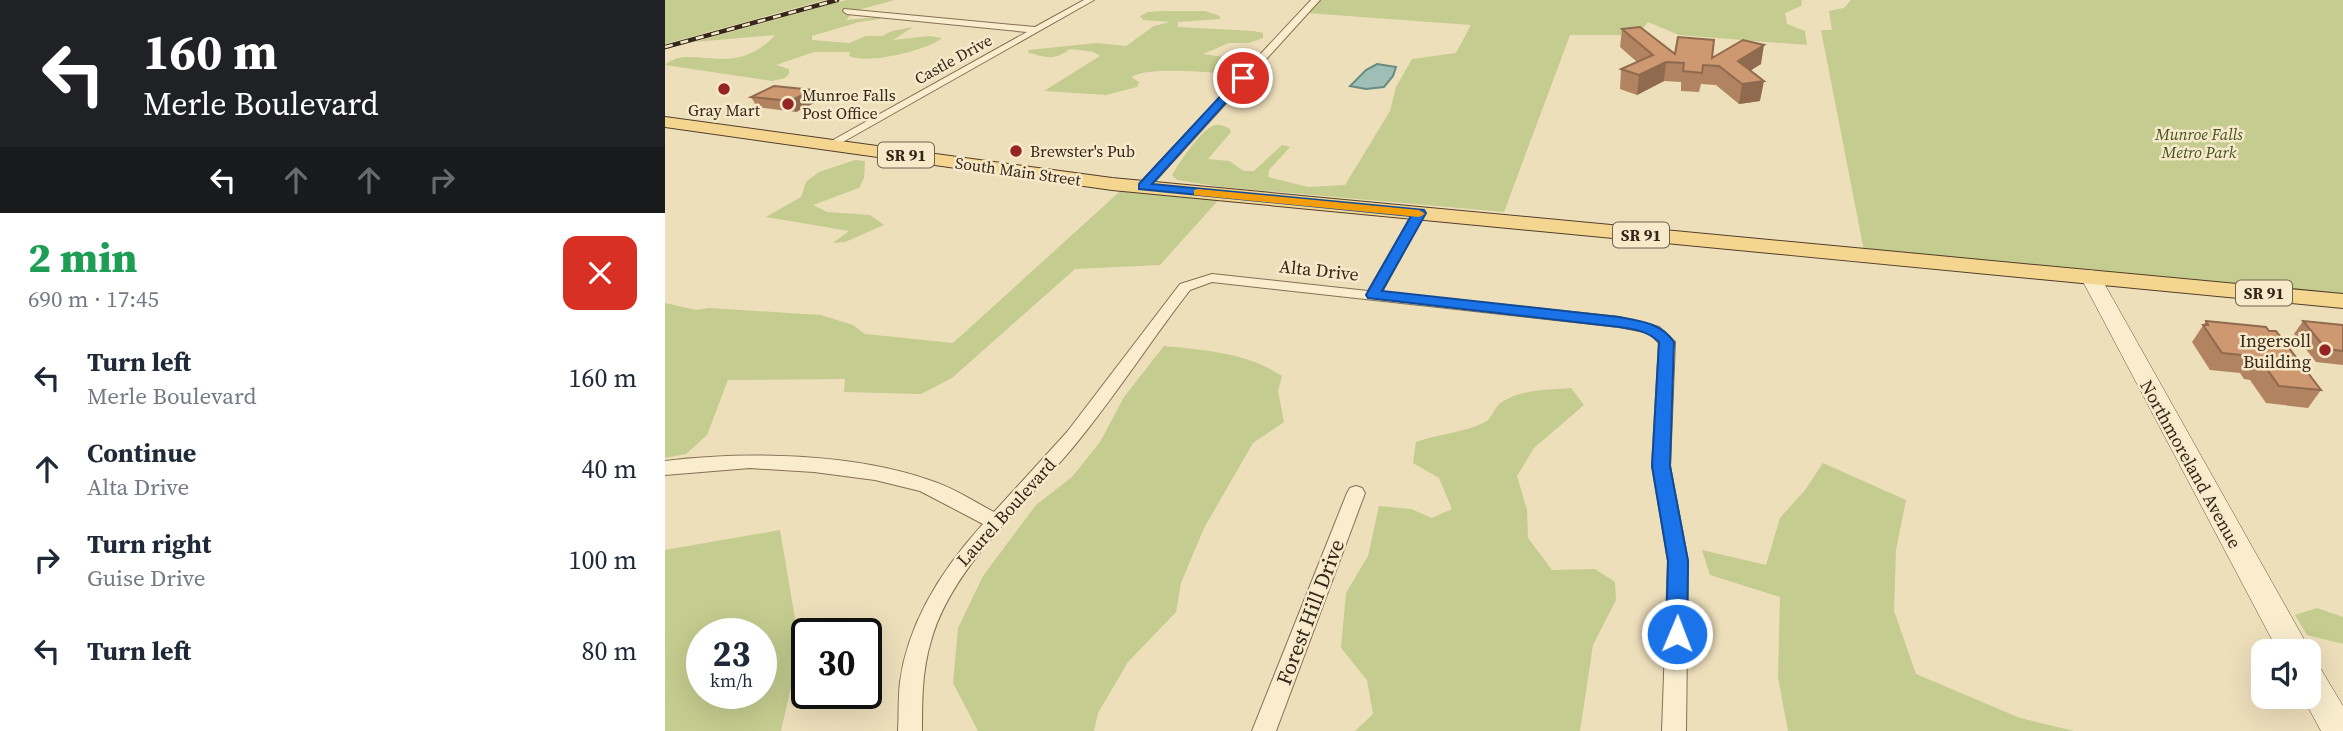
<!DOCTYPE html>
<meta charset="utf-8">
<style>
:root{--surface:#fff;--page:#f2f2f3;--text:#1f2937;--muted:#747a83}
body{margin:0;font-family:"Source Serif 4",serif;background:var(--page);color:var(--text);height:100vh;display:flex;flex-direction:column;font-size:26px;white-space:nowrap}
*{box-sizing:border-box;margin:0}
p{font-size:23px;color:var(--muted)}
.icon{flex:none;width:38px;height:38px;fill:none;stroke:currentColor;stroke-width:2;stroke-linecap:round;stroke-linejoin:round}
.map{position:relative;flex:1;overflow:hidden}
.drawer{display:flex;flex-direction:column;background:var(--surface);width:665px}
.drawer>*{flex:none}
.guide{background:#202124;color:#fff;overflow:hidden}
.buttons{position:absolute;left:1586px;top:639px;display:grid;gap:14px}
.buttons a{display:grid;place-items:center;width:70px;height:70px;border-radius:14px;background:var(--surface);box-shadow:0 7px 28px #0002;font-size:35px}
.speed{position:absolute;left:21px;top:618px;display:flex;gap:14px;font-size:35px;font-weight:700;text-align:center}
.speed>*{display:grid;place-content:center;width:91px;height:91px;border-radius:50%;background:var(--surface);box-shadow:0 7px 28px #0002;line-height:1}
.speed small{font-size:18px;font-weight:400}
.speed .limit{border:4px solid #111;border-radius:10px;background:#fff;color:#111}
.pin{position:absolute;display:grid;place-items:center;width:60px;height:60px;color:#fff;margin:-30px;border:4px solid #fff;border-radius:50%;box-shadow:0 2px 7px #0007}
.me{position:absolute;width:77px;margin:-38px;rotate:1deg;stroke-linejoin:round;filter:drop-shadow(0 0 5px #0008)}
.turn{display:flex;align-items:center;gap:24px;height:147px;padding:0 28px;font-size:32px}
.turn .icon{width:91px;height:91px;stroke-width:2.5}
.turn b{display:block;font-size:49px;line-height:60px}
.lanes{display:flex;align-items:center;height:66px;padding:0 28px;background:#0003;justify-content:center;gap:35px;direction:ltr}
.lanes .off{opacity:.35}
.round{display:grid;place-items:center;flex:none;width:74px;height:74px;border-radius:14px;background:var(--page)}
.head{display:flex;align-items:center;justify-content:space-between;height:119px;padding:0 28px}
h1{font-size:42px;font-weight:800;line-height:52px;color:#1e9e55}
ul{padding:0;list-style:none}
li{display:flex;align-items:center;gap:21px;height:91px;padding:0 28px}
li div{flex:1}
li b{display:block;font-size:26px}
li em{font-style:normal}
main{display:flex;flex:1;min-height:0}
.map>svg:first-child{display:block}
.green{fill:#c4cc8f;fill-rule:evenodd}
.water{fill:#9fbfb6;stroke:#678c83;stroke-width:2}
.lines{fill:none;stroke-linecap:round;stroke-linejoin:round}
.street-casing{stroke:#856f55;stroke-width:2}
.secondary-casing{stroke:#675038;stroke-width:1}
.primary-casing{stroke:#523d2a;stroke-width:2}
.street{fill:#f9edce;fill-rule:evenodd}
.secondary{fill:#f9edce;fill-rule:evenodd}
.primary{fill:#f4d690;fill-rule:evenodd}
.rail-casing{stroke:#34271a;stroke-width:4.5}
.rail{stroke:#f6eacb;stroke-width:2.5;stroke-dasharray:8;stroke-linecap:butt}
.wall{fill:#b18360}
.shaded-wall{fill:#906a4e}
.building{fill:#ce9870;stroke:#906a4e;stroke-width:2}
.route{fill:#1a73e8;stroke:#114b97;stroke-width:2}
.slow{fill:#f59e0b}
.poi-dot{fill:#952424;stroke:#f6eacb;stroke-width:2.5}
.labels{text-anchor:middle;dominant-baseline:central;stroke-width:5;stroke-linejoin:round;paint-order:stroke}
.far-street-label{font-size:16px;fill:#34271a;stroke:#f6eacb}
.far-poi-label{font-size:16px;fill:#34271a;stroke:#f6eacb;text-anchor:start}
.far-park-label{font-size:16px;font-style:italic;fill:#445120;stroke:#f6eacb}
.shield{fill:#f6eacb;stroke:#6e624f;stroke-width:2}
.shield-label{font-size:16px;font-weight:bold;fill:#34271a}
.street-label{font-size:18px;fill:#34271a;stroke:#f6eacb}
.poi-label{font-size:18px;fill:#34271a;stroke:#f6eacb;text-anchor:end}
.near-street-label{font-size:21px;fill:#34271a;stroke:#f6eacb}
</style>
<main>
<section class="drawer">
<div class="guide">
<div class="turn"><svg class="icon" aria-label="left" viewBox="0 0 24 24"><path d="M17 20v-9H6M10 6l-5 5 5 5"/></svg><div><b>160 m</b>Merle Boulevard</div></div>
<div class="lanes"><svg class="icon" aria-label="left" viewBox="0 0 24 24"><path d="M17 20v-9H6M10 6l-5 5 5 5"/></svg><svg class="icon off" aria-label="ahead" viewBox="0 0 24 24"><path d="M12 20V5M6 11l6-6 6 6"/></svg><svg class="icon off" aria-label="ahead" viewBox="0 0 24 24"><path d="M12 20V5M6 11l6-6 6 6"/></svg><svg class="icon off" aria-label="right" viewBox="0 0 24 24"><path d="M7 20v-9h11M14 6l5 5-5 5"/></svg></div>
</div>
<div class="head"><div><h1>2 min</h1><p>690 m · 17:45</p></div><a class="round" style="background:#d93025;color:#fff"><svg class="icon" aria-label="close" viewBox="0 0 24 24"><path d="M6 6l12 12M18 6L6 18"/></svg></a></div>
<ul>
<li><svg class="icon" aria-label="left" viewBox="0 0 24 24"><path d="M17 20v-9H6M10 6l-5 5 5 5"/></svg><div><b>Turn left</b><p>Merle Boulevard</p></div><em>160 m</em></li>
<li><svg class="icon" aria-label="ahead" viewBox="0 0 24 24"><path d="M12 20V5M6 11l6-6 6 6"/></svg><div><b>Continue</b><p>Alta Drive</p></div><em>40 m</em></li>
<li><svg class="icon" aria-label="right" viewBox="0 0 24 24"><path d="M7 20v-9h11M14 6l5 5-5 5"/></svg><div><b>Turn right</b><p>Guise Drive</p></div><em>100 m</em></li>
<li><svg class="icon" aria-label="left" viewBox="0 0 24 24"><path d="M17 20v-9H6M10 6l-5 5 5 5"/></svg><div><b>Turn left</b></div><em>80 m</em></li>
</ul>
</section>
<div class="map">
<svg width="1678" height="731" viewBox="0 0 1678 731">
<rect width="100%" height="100%" fill="#eedfbb"/>
<g class="green">
<polygon points="0,0 160,0 0,44"/>
<path d="M181 0H230L189 11 181 20 216 17 215 19 194 22 147 36V40L184 43 201 36H217L227 31 248 27 228 40 264 36 277 38C263 50 203 65 184 56L185 52H149L111 65 124 69V74L120 78 107 81 0 65C25 42 69 81 110 35L29 42Z"/>
<path d="M654 0H1137L1136 6 1120 13 1122 24 1140 31 1142 45 1014 35 983 22 973 35H905L839 212 557 187 512 180 507 175C514 163 535 131 548 126 553 123 558 126 564 128L566 132 543 159 564 161 579 171H589L617 145 625 147 604 170 603 177 643 187 680 185 725 111 731 87 747 59 791 53 806 25 642 13Z"/>
<polygon points="1186,0 1678,0 1678,301 1200,256 1156,30 1167,30 1164,11 1179,8"/>
<path d="M499 11H540L555 16V19L513 22V27L589 31 598 33V38L584 43H564L538 54 580 60 583 64 562 85 558 84 553 73C530 72 485 67 466 77L474 82 472 87 441 95 379 91 435 56 429 52 405 49C390 60 383 58 364 53L363 50 432 43 461 46 489 26 505 22 478 20 475 16 483 12Z"/>
<polygon points="190,160 200,161 199,178 194,188 148,205 162,212 205,215 219,225 180,242 168,243 184,231 101,217 136,197 141,182 154,172"/>
<polygon points="462,185 558,195 495,265 410,269 287,378 256,394 179,392 180,379 63,380 42,435 21,454 0,458 0,303 31,310 44,308 156,315 188,325 200,334 288,343"/>
<path d="M499 346C539 350 583 353 617 376L613 391 619 422 588 443 539 528 516 583 511 612 463 662 433 713 429 731H313L288 683 293 628 318 576 371 505 407 477 435 442 459 397Z"/>
<path d="M906 388 919 405 869 448 852 476 862 510 863 538 887 570 930 569 950 582 951 600 928 645 915 731H690L708 714 702 680 676 648 681 593 703 556 714 506 746 509 767 518 787 509 774 478 748 463 751 442C773 434 798 433 820 422 828 418 829 406 837 402 857 389 883 390 906 388Z"/>
<polygon points="1158,463 1241,500 1231,550 1229,611 1251,674 1355,718 1409,731 1123,731 1113,677 1115,597 1045,575 1037,550 1101,565 1115,518 1140,490"/>
<path d="M115 530 135 648 116 731H0V550ZM37 634H96V693H37Z"/>
<polygon points="1652,608 1678,617 1678,644 1642,635 1630,615"/>
</g>
<polygon class="water" points="712,64 731,67 728,76 719,87 701,89 685,86 701,70"/>
<g class="lines">
<g class="street-casing">
<g id="street">
<polygon points="419,0 429,0 169,147 159,145 362,32 182,14 178,11 179,9 370,27"/>
<polygon points="646,0 655,0 482,190 474,190 474,184"/>
<path d="M754 209 760 213 717 292 954 317 994 327 1010 342 1005 466 1023 561 1021 731H997L1003 561 987 466 994 343 984 333 954 327 547 282 525 290C487 339 453 392 414 440 365 501 287 565 266 641 257 671 257 700 257 731H233C234 715 233 698 235 682 243 622 278 568 318 524L255 491 210 480 149 472 85 468 0 475V461C81 451 189 453 267 481 289 488 308 501 329 512L402 432 515 284 547 274 703 291 748 213Z"/>
<polygon points="691,486 697,488 700,493 611,731 587,731 682,493 685,488"/>
</g>
</g>
<g class="secondary-casing">
<g id="secondary">
<polygon points="1425,270 1432,272 1435,276 1640,641 1645,651 1643,654 1643,651 1613,651 1415,276 1418,272"/>
<polygon points="1643,662 1654,666 1678,706 1678,731 1656,731 1637,696 1643,696"/>
</g>
</g>
<g class="primary-casing">
<polygon id="primary" points="0,117 447,178 1678,294 1678,308 447,190 0,127"/>
</g>
<use href="#street" class="street"/>
<use href="#secondary" class="secondary"/>
<use href="#primary" class="primary"/>
<g class="rail-casing">
<polyline id="rail" points="0,47 172,0"/>
</g>
<use href="#rail" class="rail"/>
</g>
<g class="wall">
<polygon points="957,29 1010,54 1096,64 1085,71 1095,101 1074,104 1051,85 1036,84 1034,92 1016,91 1016,82 999,81 972,95 955,89 956,69 972,62 955,47"/>
<polygon points="86,97 153,101 131,112 92,107"/>
<polygon points="1541,321 1656,390 1643,408 1601,403 1585,380 1579,379 1575,373 1545,370 1527,342"/>
<polygon points="1638,321 1678,325 1678,365 1651,362 1629,334"/>
</g>
<g class="shaded-wall">
<polygon points="1099,45 1096,64 1071,79 1073,61"/>
<polygon points="1001,62 999,81 972,95 974,75"/>
<polygon points="1099,81 1095,101 1074,104 1077,84"/>
<polygon points="148,90 153,101 131,112 125,101"/>
</g>
<g class="building">
<polygon points="975,27 1010,54 1013,37 1049,40 1047,58 1078,40 1099,45 1073,61 1099,81 1077,84 1054,66 1038,65 1037,73 1018,71 1019,63 1001,62 974,75 956,69 988,55 957,29"/>
<polygon points="109,86 148,90 125,101 86,97"/>
<polygon points="1541,321 1601,327 1604,331 1611,331 1656,390 1614,386 1597,362 1590,362 1587,356 1557,353 1538,325 1543,325"/>
<polygon points="1638,321 1678,325 1678,351 1661,349"/>
</g>
<path class="route" d="M574 76 583 78 487 184 759 210 761 213 717 291 954 317C976 321 996 323 1009 342L1005 466 1023 561 1022 634 1019 640 1012 643 1004 640 1001 634 1003 561 987 466 994 342C983 331 969 329 954 327L703 298 701 295 746 216 474 189V184Z"/>
<polygon class="slow" points="533,189 754,210 760,214 754,217 529,195 529,190"/>
<g class="poi-dot">
<circle cx="59" cy="89" r="7"/>
<circle cx="123" cy="104" r="7"/>
<circle cx="351" cy="151" r="7"/>
<circle cx="1660" cy="350" r="7"/>
</g>
<g class="labels">
<g class="far-street-label">
<text transform="translate(288 59) rotate(-29)">Castle Drive</text>
<text transform="translate(353 171) rotate(8)">South Main Street</text>
</g>
<g class="far-poi-label">
<text x="137" y="95">Munroe Falls<tspan x="137" dy="18">Post Office</tspan></text>
<text x="59" y="110" text-anchor="middle">Gray Mart</text>
<text x="365" y="151">Brewster's Pub</text>
</g>
<g class="far-park-label">
<text x="1534" y="134">Munroe Falls<tspan x="1534" dy="18">Metro Park</tspan></text>
</g>
<g class="shield">
<rect x="213" y="142.5" width="56" height="25" rx="5"/>
<rect x="948" y="222.5" width="56" height="25" rx="5"/>
<rect x="1571" y="280.5" width="56" height="25" rx="5"/>
</g>
<g class="shield-label">
<text x="241" y="155">SR 91</text>
<text x="976" y="235">SR 91</text>
<text x="1599" y="293">SR 91</text>
</g>
<g class="street-label">
<text transform="translate(654 270) rotate(6)">Alta Drive</text>
<text transform="translate(1526 464) rotate(61)">Northmoreland Avenue</text>
<text transform="translate(341 512) rotate(-48)">Laurel Boulevard</text>
</g>
<g class="poi-label">
<text x="1646" y="340">Ingersoll<tspan x="1646" dy="21">Building</tspan></text>
</g>
<g class="near-street-label">
<text transform="translate(645 612) rotate(-69)">Forest Hill Drive</text>
</g>
</g>
</svg>
<div class="buttons">
<a><svg class="icon" aria-label="sound" viewBox="0 0 24 24"><path d="M4 9h4l5-4v14l-5-4H4zM17 9q2 3 0 6"/></svg></a>
</div>
<div class="speed"><div>23<small>km/h</small></div><div class="limit">30</div></div>
<div class="pin" style="left:578px;top:78px;background:#d93025"><svg class="icon" aria-label="arrive" viewBox="0 0 24 24"><path d="M6 21V4h12l-3 4 3 4H6"/></svg></div>
<svg class="me" style="left:1012px;top:634px" viewBox="-20 -20 40 40"><circle r="17" fill="#1a73e8" stroke="#fff" stroke-width="3"/><path d="M0-11L8 9 0 5-8 9z" fill="#fff"/></svg>
</div>
</main>
